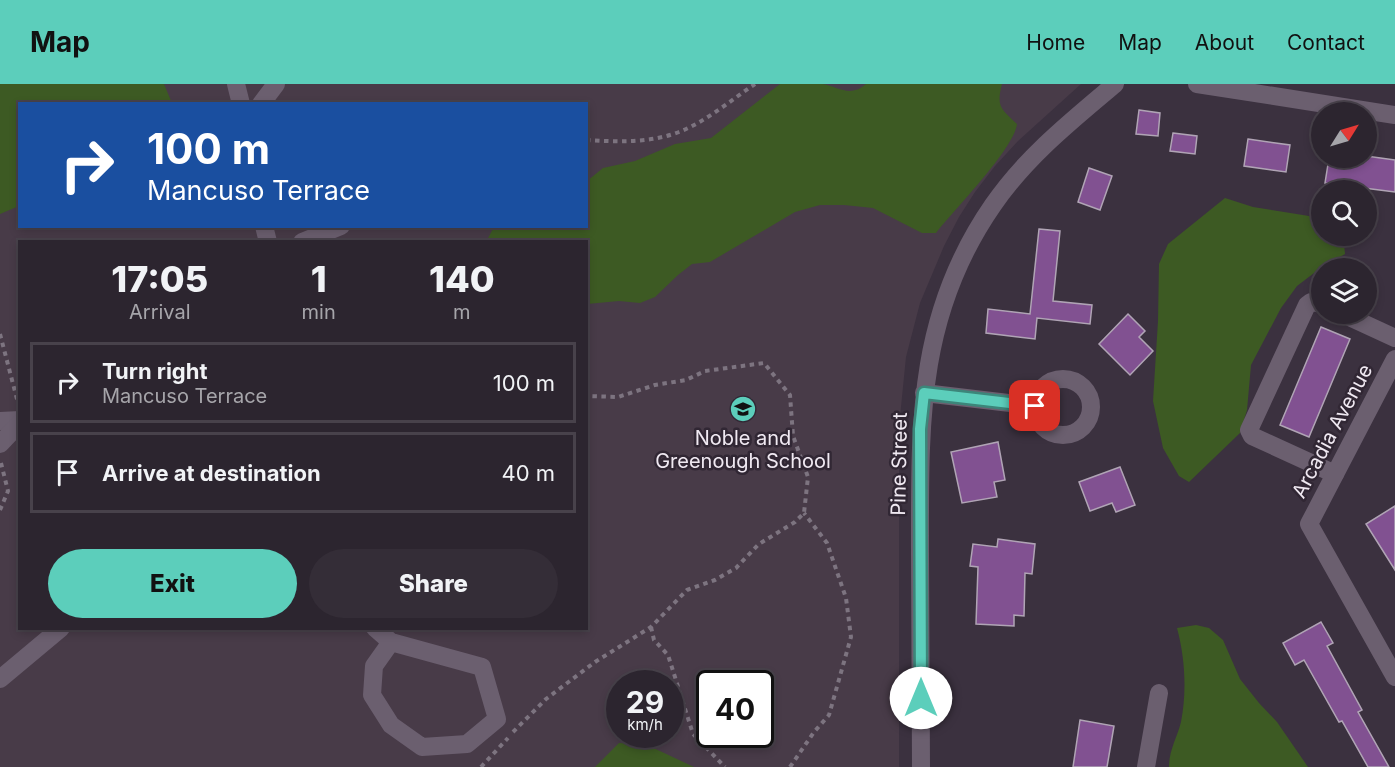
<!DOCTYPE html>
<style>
:root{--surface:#2c252f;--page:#342d37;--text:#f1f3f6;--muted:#a6a5aa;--line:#48424b;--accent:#5ccebb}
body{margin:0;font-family:Inter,sans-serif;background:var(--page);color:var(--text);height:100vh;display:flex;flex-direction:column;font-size:22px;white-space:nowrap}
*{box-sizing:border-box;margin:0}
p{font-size:20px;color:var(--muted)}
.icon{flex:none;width:33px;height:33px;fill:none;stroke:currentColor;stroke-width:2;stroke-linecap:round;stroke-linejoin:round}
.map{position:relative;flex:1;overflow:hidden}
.details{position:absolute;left:18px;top:156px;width:570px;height:390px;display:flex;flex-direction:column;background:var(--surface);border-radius:0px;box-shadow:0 3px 9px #0003,0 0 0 2px var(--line)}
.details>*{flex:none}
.banner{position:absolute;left:18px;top:18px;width:570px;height:126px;border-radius:0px;box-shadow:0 3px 9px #0003,0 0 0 2px var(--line);background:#1a4fa0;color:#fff;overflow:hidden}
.needle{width:39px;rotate:53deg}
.fabs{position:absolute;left:1311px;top:18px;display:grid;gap:12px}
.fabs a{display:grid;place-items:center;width:66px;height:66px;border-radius:50%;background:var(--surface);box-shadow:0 3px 9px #0003,0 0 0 2px var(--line);font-size:30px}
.speed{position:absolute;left:606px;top:586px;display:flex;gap:12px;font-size:30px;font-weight:700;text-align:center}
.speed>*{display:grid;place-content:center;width:78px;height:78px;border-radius:50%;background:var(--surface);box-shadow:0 3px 9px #0003,0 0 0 2px var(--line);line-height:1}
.speed small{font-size:15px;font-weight:400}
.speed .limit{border:3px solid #111;border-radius:9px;background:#fff;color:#111}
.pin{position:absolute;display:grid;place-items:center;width:51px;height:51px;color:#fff;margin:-26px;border-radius:12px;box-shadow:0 3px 9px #0006}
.me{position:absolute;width:66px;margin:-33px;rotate:0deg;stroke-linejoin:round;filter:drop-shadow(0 0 4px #0008)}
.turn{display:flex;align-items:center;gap:21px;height:126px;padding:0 30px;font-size:27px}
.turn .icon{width:78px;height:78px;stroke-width:2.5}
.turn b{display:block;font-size:42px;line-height:51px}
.eta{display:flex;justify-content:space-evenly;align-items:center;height:102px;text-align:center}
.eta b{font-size:36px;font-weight:800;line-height:42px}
.button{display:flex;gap:12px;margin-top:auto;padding:12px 30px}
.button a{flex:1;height:69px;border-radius:36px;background:var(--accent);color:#111;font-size:24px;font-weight:800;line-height:69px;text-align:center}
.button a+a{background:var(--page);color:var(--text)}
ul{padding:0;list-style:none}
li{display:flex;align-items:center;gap:18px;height:81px;margin:0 12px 9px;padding:0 18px;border:3px solid var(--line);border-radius:0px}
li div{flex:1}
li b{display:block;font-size:22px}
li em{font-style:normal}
header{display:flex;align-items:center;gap:36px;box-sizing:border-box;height:84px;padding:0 30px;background:var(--accent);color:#111}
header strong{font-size:28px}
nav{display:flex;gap:33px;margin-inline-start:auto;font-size:21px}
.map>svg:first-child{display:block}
.education{fill:#483b48;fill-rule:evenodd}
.green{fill:#3d5a23}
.building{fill:#815191;stroke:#b0a4b5;stroke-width:1.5}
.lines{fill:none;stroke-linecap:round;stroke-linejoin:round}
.path{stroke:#7d7480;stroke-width:4;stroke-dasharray:4.5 4.5;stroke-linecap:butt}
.minor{stroke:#6b5f6f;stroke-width:18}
.route-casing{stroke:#3c867a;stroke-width:15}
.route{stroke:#5ccebb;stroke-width:10}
.labels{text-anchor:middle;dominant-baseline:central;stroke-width:5;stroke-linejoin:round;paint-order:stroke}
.street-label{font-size:20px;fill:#f0e9f2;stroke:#312734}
.poi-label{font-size:20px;fill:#f0e9f2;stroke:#312734}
</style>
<header>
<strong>Map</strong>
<nav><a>Home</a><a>Map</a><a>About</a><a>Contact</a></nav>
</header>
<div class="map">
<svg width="1395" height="683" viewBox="0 0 1395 683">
<rect width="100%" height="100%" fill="#3b313f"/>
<path class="education" d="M0 0H1081L1018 57 995 82 975 108 959 133 944 162 920 219 906 273 899 343V683H0ZM20 20H586V142H20ZM20 158H586V544H20ZM620 600H670V651H620ZM710 600H760V651H710Z"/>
<g class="green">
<polygon points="0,0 164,0 172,19 20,20 19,122 0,130"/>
<path d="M780 0C793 0 809 0 823 0 839 3 850 14 866 0H1002C996 23 1001 25 1017 40 1014 65 954 126 936 149H922L873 124 844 121H820L795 128 710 178 692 180 678 191 655 213 640 219 619 217 587 220 586 158 481 157 488 154 494 143 586 142 587 97 603 84 635 77 675 60 711 54Z"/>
<polygon points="1225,114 1253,123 1309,132 1321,137 1322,152 1343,152 1345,170 1322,183 1297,202 1281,224 1251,281 1247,326 1240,349 1189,398 1179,392 1163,364 1153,317 1158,237 1159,180 1168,160"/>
<path d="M1196 541 1209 544 1223 556 1240 595 1259 619 1277 638 1308 683H1169C1169 666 1177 654 1181 638 1187 607 1185 574 1177 544Z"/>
<polygon points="619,659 645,660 694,683 595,683"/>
</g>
<g class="building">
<polygon points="1139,26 1160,29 1158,52 1136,50"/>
<polygon points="1173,49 1197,52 1195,70 1170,67"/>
<polygon points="1248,55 1290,61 1286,88 1244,82"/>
<polygon points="1366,72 1395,76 1395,108 1325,99 1329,74 1366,74"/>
<polygon points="1089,84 1112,92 1100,126 1078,118"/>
<polygon points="1039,145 1060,147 1053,217 1092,221 1090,240 1037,234 1035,255 986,249 988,225 1030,230"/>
<polygon points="1128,230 1145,247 1139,253 1153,267 1130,291 1099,260"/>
<polygon points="1321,243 1350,255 1309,353 1280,341"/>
<polygon points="998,358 1005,396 994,398 997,413 962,419 951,368"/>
<polygon points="1120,383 1135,421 1116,428 1112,419 1090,427 1079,398"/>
<polygon points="1395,422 1395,486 1366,440"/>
<polygon points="998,455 1035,460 1032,490 1025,489 1024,532 1014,531 1014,542 976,540 978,483 970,482 973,460 997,463"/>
<polygon points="1321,538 1333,559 1327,562 1362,626 1358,628 1389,683 1368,683 1342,637 1339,638 1304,576 1295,581 1283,559"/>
<polygon points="1080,636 1114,642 1107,683 1073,683"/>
</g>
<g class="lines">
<g class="path">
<path d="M586 56C618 58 650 59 679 48 707 37 731 16 755 0"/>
<polyline points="0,250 18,319"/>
<polyline points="0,426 8,407 1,379"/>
<polyline points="651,543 654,556 668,571 693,650 725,683"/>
<polyline points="513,648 546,615 595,578 651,543 687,506 715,496 736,484 759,460 795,438 804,429 808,393 793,352 790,311 764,279 705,287 686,296 655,301 618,313 586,312"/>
<polyline points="481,683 508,654"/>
<polyline points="790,683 814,648 829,631 851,553 846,514 827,459 804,429"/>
</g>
<g class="minor">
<polyline points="236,0 241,20"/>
<polyline points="1197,0 1395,31"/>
<polyline points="261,20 276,0"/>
<polyline points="264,142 268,158"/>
<polyline points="302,158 341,142"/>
<polyline points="1322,220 1311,218 1307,221 1249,346 1252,352 1335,390"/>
<polyline points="1343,230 1395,254"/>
<polyline points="1395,275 1309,440 1395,593"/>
<circle cx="1063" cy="323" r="28"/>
<polyline points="924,309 1035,322"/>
<polyline points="0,337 20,336"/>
<polyline points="0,360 20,339"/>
<polyline points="375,544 391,558 482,583 497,635 467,660 422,663 391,641 372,611 374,582 391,558"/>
<polyline points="0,595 61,544"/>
<path d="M921 683C921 612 921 541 920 470 920 341 916 232 993 121 1026 73 1071 37 1115 0"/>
<polyline points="1146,683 1159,609"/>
</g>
</g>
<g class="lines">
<g class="route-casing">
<polyline id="route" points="921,614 920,345 924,309 1035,322"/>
</g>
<use href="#route" class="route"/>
</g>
<defs>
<g id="school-disc" transform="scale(1.35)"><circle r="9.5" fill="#5ccebb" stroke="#312734"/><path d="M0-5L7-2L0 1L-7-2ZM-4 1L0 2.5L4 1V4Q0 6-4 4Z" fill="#111"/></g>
</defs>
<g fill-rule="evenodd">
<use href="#school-disc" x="743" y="325"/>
</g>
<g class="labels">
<g class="street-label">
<text transform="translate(1332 347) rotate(-62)">Arcadia Avenue</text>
<text transform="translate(899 380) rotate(-89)">Pine Street</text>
</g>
<g class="poi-label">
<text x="743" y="354">Noble and<tspan x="743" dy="23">Greenough School</tspan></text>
</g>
</g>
</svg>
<div class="fabs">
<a><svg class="needle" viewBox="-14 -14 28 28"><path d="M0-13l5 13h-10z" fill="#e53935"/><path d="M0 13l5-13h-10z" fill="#a6a5aa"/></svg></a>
<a><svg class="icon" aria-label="search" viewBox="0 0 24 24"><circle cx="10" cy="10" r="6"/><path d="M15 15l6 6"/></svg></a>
<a><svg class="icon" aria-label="layers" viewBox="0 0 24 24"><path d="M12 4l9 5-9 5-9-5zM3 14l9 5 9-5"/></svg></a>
</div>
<div class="speed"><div>29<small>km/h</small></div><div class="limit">40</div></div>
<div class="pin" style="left:1035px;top:322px;background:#d93025"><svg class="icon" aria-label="arrive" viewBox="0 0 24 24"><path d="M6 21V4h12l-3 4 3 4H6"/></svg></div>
<svg class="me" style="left:921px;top:614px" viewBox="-20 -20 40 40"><circle r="19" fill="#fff"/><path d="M0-13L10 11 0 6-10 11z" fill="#5ccebb"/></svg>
<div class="banner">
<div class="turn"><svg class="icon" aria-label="right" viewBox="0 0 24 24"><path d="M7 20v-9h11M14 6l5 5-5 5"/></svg><div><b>100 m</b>Mancuso Terrace</div></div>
</div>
<section class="details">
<div class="eta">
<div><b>17:05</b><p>Arrival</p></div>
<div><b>1</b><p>min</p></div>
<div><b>140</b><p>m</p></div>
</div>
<ul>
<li><svg class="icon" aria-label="right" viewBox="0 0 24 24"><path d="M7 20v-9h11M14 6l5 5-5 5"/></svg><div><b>Turn right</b><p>Mancuso Terrace</p></div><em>100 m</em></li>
<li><svg class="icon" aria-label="arrive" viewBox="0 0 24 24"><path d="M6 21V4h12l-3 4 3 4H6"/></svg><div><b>Arrive at destination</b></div><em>40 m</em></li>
</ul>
<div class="button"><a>Exit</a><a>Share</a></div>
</section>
</div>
